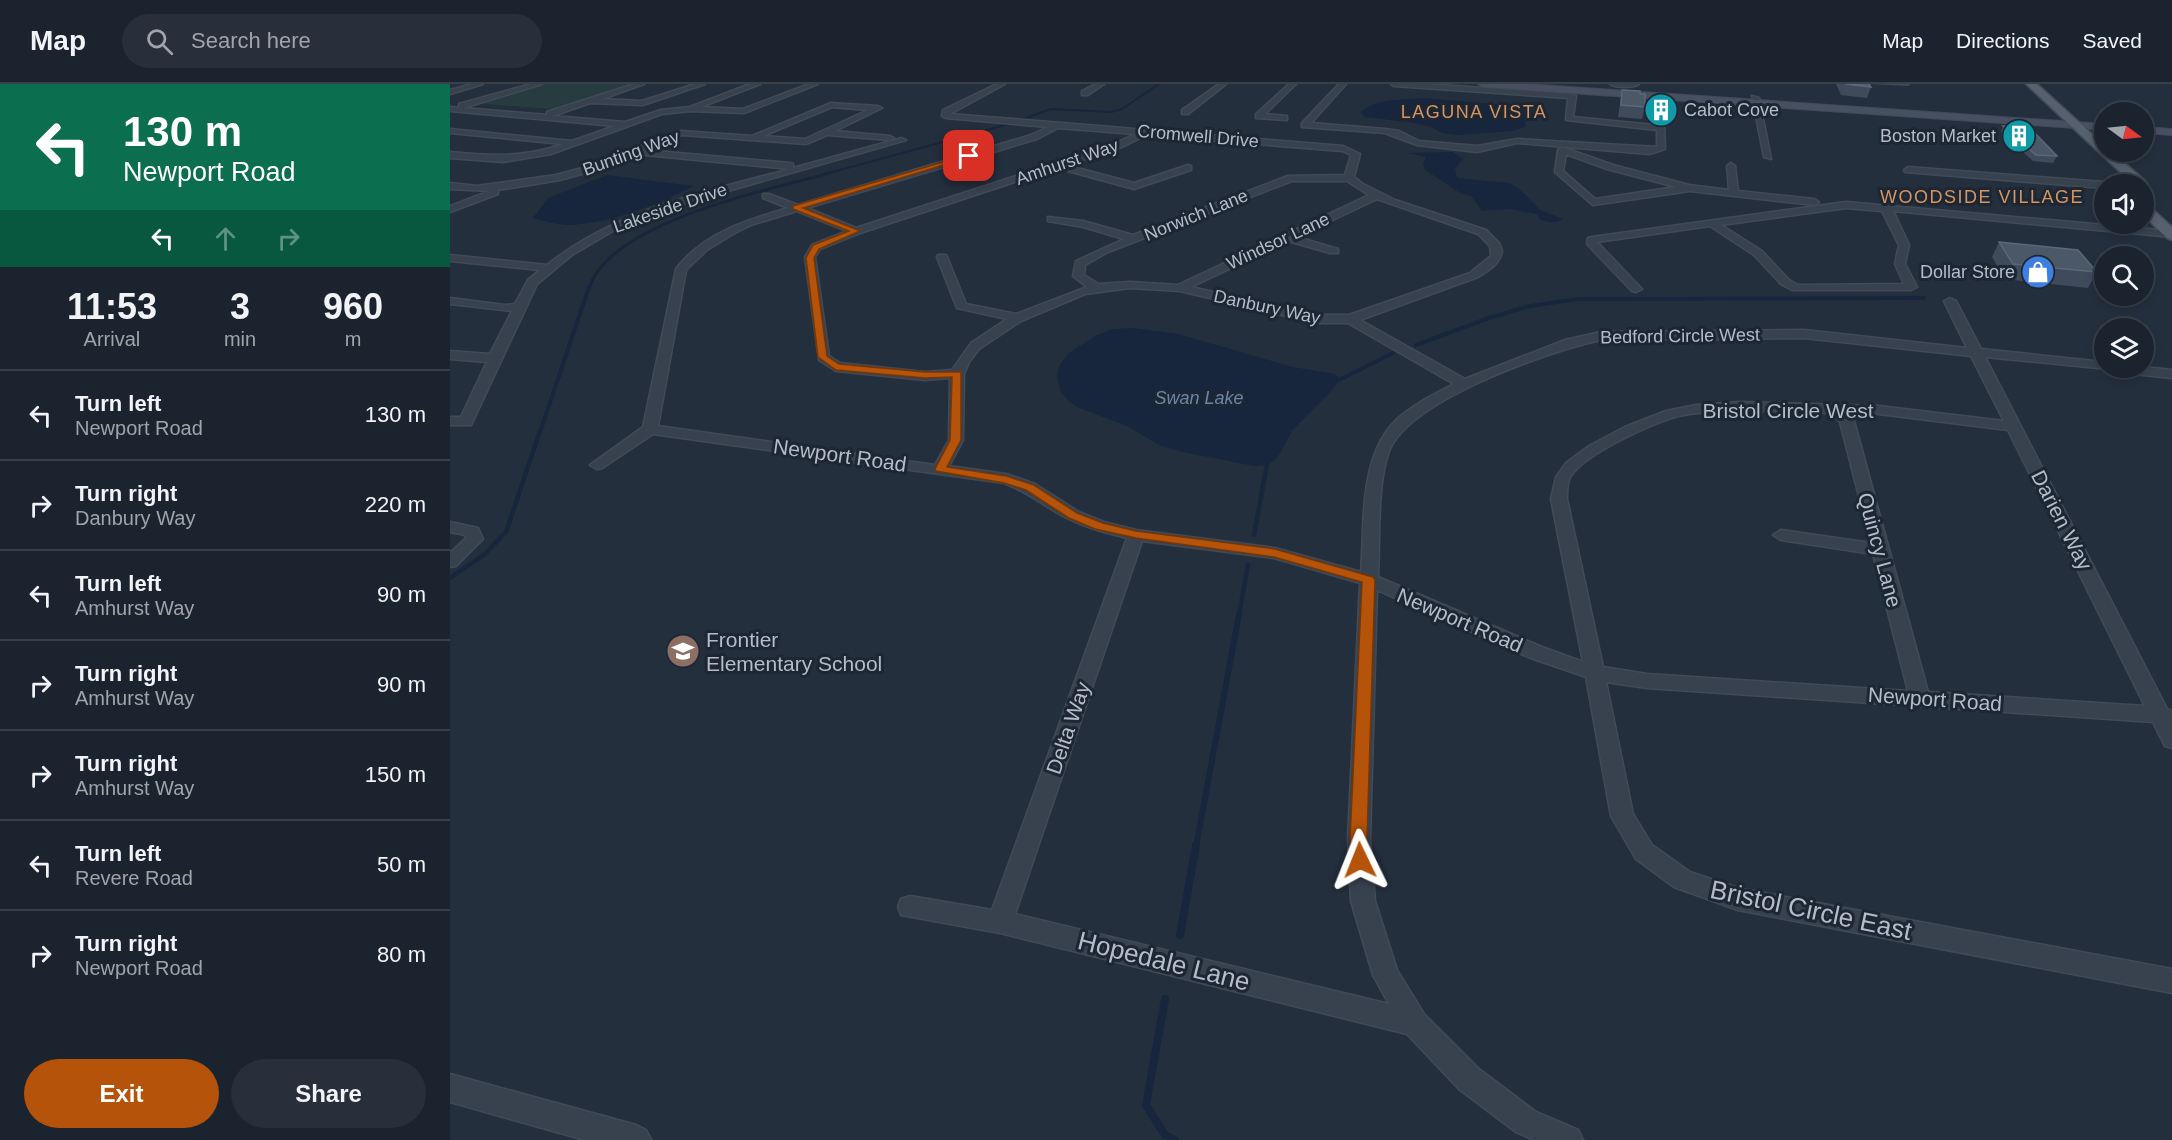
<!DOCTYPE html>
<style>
:root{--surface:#1b232e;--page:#282f3a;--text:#f1f3f6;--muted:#a0a4aa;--line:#39404a;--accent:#b45309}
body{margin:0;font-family:Helvetica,sans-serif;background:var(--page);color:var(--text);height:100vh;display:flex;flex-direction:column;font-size:22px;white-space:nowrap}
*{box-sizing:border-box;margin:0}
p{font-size:20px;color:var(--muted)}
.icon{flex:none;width:33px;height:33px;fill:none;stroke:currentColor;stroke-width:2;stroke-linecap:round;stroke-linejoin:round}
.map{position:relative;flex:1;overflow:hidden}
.side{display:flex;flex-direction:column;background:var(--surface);width:450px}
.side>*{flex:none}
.hud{background:#0b6e4f;color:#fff;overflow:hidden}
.needle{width:39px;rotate:105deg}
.fabs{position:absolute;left:1644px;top:18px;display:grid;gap:12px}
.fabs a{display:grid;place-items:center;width:60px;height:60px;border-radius:50%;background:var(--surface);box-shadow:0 3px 9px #0003,0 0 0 2px var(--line);font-size:30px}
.pin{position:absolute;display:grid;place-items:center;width:51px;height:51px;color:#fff;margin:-26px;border-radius:12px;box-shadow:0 3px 9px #0006}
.me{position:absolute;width:66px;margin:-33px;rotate:358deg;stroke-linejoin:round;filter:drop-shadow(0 0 4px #0008)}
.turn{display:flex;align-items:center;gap:21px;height:126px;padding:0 24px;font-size:27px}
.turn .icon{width:78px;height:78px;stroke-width:2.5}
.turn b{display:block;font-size:42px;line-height:51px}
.lanes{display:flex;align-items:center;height:57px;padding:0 24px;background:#0003;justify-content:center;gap:30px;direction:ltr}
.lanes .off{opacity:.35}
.eta{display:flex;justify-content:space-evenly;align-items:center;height:102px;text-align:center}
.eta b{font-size:36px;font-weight:700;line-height:42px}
.cta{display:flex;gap:12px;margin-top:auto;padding:12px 24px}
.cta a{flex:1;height:69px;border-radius:36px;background:var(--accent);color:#fff;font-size:24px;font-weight:700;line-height:69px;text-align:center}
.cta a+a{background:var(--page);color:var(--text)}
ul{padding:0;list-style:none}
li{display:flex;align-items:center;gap:18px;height:90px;padding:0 24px;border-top:2px solid var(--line)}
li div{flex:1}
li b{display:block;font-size:22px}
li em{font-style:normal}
header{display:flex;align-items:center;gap:36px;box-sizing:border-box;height:84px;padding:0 30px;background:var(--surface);border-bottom:2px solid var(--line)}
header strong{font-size:28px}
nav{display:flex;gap:33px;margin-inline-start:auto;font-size:21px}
.search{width:420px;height:54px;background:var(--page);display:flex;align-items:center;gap:15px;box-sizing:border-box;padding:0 21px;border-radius:33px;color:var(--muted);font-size:22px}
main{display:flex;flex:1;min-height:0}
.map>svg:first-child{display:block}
.green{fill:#263c3f}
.water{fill:#17263c}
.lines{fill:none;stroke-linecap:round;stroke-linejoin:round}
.stream-far5{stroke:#17263c;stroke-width:2}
.stream-far4{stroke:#17263c;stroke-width:3}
.stream-far3{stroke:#17263c;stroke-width:4}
.stream-far2{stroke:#17263c;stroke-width:4.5}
.stream-far1{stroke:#17263c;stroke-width:6}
.stream{stroke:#17263c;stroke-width:8}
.street-casing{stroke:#414a57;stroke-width:3}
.secondary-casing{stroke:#414a57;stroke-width:2}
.primary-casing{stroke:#414a57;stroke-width:3}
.street{fill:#38414e;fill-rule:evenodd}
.secondary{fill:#465061;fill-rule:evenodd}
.primary{fill:#56606e;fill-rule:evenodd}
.wall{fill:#3f4b5c}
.building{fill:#4b5868;stroke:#5c6777;stroke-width:1.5}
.route{fill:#b45309;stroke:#753606;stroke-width:1.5}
.labels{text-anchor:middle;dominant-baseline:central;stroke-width:6;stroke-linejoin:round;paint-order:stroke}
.far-poi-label{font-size:18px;fill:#b4bcc9;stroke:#1d2633;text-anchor:end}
.far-neighbourhood-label{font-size:18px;letter-spacing:1.5px;fill:#d59563;stroke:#1d2633}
.far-street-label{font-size:18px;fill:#b4bcc9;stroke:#1d2633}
.far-water-label{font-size:18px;font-style:italic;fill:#6d86a8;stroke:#1d2633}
.street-label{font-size:21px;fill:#b4bcc9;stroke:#1d2633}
.poi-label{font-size:21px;fill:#b4bcc9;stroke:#1d2633;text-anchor:start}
.near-street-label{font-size:26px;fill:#b4bcc9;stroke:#1d2633}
</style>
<header>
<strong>Map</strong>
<div class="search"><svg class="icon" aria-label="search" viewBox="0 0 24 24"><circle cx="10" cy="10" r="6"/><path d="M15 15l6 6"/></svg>Search here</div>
<nav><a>Map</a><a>Directions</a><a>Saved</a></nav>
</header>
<main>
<section class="side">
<div class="hud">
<div class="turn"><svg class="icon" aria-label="left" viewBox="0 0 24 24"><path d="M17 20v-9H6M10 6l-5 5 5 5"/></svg><div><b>130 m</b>Newport Road</div></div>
<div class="lanes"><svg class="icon" aria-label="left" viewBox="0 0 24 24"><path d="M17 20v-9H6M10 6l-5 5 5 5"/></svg><svg class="icon off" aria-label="ahead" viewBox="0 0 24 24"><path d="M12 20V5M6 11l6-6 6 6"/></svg><svg class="icon off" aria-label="right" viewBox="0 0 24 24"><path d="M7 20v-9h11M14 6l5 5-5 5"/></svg></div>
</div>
<div class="eta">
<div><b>11:53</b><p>Arrival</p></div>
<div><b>3</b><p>min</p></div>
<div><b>960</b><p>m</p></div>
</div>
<ul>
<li><svg class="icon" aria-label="left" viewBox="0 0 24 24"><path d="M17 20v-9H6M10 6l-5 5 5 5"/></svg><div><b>Turn left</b><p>Newport Road</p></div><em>130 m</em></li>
<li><svg class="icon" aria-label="right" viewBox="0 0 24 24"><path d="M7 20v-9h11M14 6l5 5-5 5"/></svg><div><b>Turn right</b><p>Danbury Way</p></div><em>220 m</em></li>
<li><svg class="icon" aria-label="left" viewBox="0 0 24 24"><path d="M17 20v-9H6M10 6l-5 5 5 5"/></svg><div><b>Turn left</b><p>Amhurst Way</p></div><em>90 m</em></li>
<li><svg class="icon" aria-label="right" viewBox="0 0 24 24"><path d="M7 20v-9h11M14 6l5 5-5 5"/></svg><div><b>Turn right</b><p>Amhurst Way</p></div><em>90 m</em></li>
<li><svg class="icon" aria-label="right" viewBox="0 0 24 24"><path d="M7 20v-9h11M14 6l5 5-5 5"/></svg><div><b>Turn right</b><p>Amhurst Way</p></div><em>150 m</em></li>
<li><svg class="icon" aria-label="left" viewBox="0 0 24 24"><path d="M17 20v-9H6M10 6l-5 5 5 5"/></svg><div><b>Turn left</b><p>Revere Road</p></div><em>50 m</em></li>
<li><svg class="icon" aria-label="right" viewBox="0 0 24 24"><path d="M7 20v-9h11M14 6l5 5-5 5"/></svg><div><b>Turn right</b><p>Newport Road</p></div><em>80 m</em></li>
</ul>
<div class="cta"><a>Exit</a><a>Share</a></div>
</section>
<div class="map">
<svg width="1722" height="1056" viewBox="0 0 1722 1056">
<rect width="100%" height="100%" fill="#242f3e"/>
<polygon class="green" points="88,0 190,0 112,26 21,19"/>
<g class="water">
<path d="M973 14 1069 22 1074 26 1076 43 1062 47 1007 51 992 49 981 43 965 39 915 33 911 29C922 14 955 16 973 14Z"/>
<path d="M1003 68 1013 75 1005 85 1007 94 1060 99 1074 109 1090 126 1113 135C1106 140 1099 138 1090 136L1087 130 1059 125 1032 127 1021 112 1010 109 974 85 973 80 976 73 959 69Z"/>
<path d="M157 91 244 102C207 121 162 139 119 141 108 141 94 137 83 134L98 114Z"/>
<polygon points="683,244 728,250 843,283 885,290 889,295 885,303 842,347 828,373 818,381 804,382 733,368 709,361 677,342 627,323 617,316 610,306 607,291 610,280 619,269 647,251 663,245"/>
</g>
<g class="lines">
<g class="stream-far5">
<polyline points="571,36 601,25 661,28 672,25 709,0"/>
<polyline points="375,90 559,40"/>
</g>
<path class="stream-far4" d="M139 204C161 137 319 106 380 89"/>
<g class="stream-far3">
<polyline points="966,261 1039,234 1080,222 1129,215 1474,214"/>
<polyline points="885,298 943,269"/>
<polyline points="90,348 139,203"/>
</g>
<g class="stream-far2">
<polyline points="804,451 818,375"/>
<polyline points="0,494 35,470 56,448 90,347"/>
<polyline points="789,531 798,481"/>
</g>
<polyline class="stream-far1" points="746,763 789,530"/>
<g class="stream">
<polyline points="730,851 746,761"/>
<polyline points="715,915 696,1021 715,1051 725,1056"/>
</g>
<g class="street-casing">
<g id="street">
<polygon points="22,0 33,0 0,10 0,6"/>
<path d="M81 0H92L13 24 97 31V28L184 0H194L152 15 192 17 245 0H255L193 21 140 19 103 32 175 38 211 26 240 23 300 0H310L251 23 293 25 359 0H368L294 29 240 27 212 30 101 70 53 78 0 74V68C41 72 74 74 113 60L0 49V45L122 57 165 42 0 27V23L9 24V20Z"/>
<path d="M547 0H555L500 30 893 62 910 70 904 93 913 100 945 116 1036 146 1049 159 1052 167C1050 180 1038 187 1028 193L910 236 1015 295 1115 256 1151 248 1354 246 1517 264 1494 217 1500 214 1506 217 1531 265 1654 278V284L1694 283 1722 286V294L1664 288 1658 285 1535 273 1717 625 1722 627V664L1715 662 1703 638 1197 604 1156 598 1183 730 1202 761 1240 788 1288 804 1722 885V909L1288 826 1224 803 1186 775 1161 732 1136 593 1078 573 927 506 920 755 925 817 947 886 974 930 1029 985 1086 1028 1128 1046 1133 1056H1084L1066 1048 1009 1005 957 950 550 849 451 831 448 823 451 815 460 812 542 826 677 454C657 449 637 444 619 435 594 423 581 409 554 399L203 350 152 384 147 385 140 381 193 343 226 185C253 149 297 136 338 124L313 114V110H319L348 121 581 51 598 43 496 34 492 32 493 26ZM608 44 685 50 664 60 406 144 357 124 587 55ZM696 51 892 67 901 71 895 91 838 92 683 151 633 137 598 133V137L633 143 674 155 626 177 623 192 637 203 566 230 516 220 497 173 496 171H488L487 173 507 224 557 235 521 259 502 286 475 288 390 279 379 272 365 173 370 165 410 149 607 84 684 105 741 86V82L738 81 684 99 616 81 670 64ZM842 97H897L919 111 728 201 680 198 648 200 634 191 635 181 658 168ZM927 115 1028 150 1040 162 1041 172 1020 189 899 231H865L741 203 838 157 880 169H888V165L847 153ZM347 127 397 147 362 161 355 173 369 276 386 287 475 296 500 294 499 356 485 381 208 342 236 186 257 166 283 150 301 141ZM680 204 730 207 865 239H898L1004 300C986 309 968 318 952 331 908 366 915 436 911 488L825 464 686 446 654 438 629 428 585 400 556 390 499 382 513 356 514 290 519 278 529 265 571 237 635 210ZM1354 254 1521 272 1554 337 1429 322 1290 318 1246 321 1216 327 1175 343 1139 362 1116 379 1106 393 1101 415 1133 578 1092 563 928 493C930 457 927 403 938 370 955 317 1099 267 1151 256ZM1290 326 1381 329 1390 338 1421 459 1331 446 1323 451 1331 456 1423 470 1458 607 1197 590 1153 583 1117 415C1117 409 1117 402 1119 396 1127 373 1201 340 1225 333 1246 327 1269 328 1290 326ZM1397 329 1429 330 1558 346 1695 622 1478 608 1404 337ZM692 457 824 474 910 499 898 755 901 817 923 891 939 920 565 830Z"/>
<polygon points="646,0 654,0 638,11 632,11 632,7"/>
<polygon points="769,0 776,0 738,30 732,30 732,26"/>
<polygon points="839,0 846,0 815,30 837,32 837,36 806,34 806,30"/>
<polygon points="889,0 896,0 861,39 935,45 949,47 969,57 1027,62 1067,55 1207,63 1207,46 1116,36 1118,14 944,2 941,0 975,0 1122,10 1126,12 1123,33 1214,42 1215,65 1199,70 1067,59 1027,68 967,61 935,49 852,43 852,39"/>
<path d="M1160 0H1189C1183 4 1166 4 1160 0Z"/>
<polygon points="1302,12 1309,14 1321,75 1314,73"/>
<path d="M381 19 428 22 432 24 385 47 440 52 444 54 440 56 377 51 356 60 232 51 195 66 340 79 343 80V84L452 54 456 56 211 126 161 148 122 171 87 200 21 341H0V333H11L37 278 0 275V267L40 270 62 227 0 220V214L54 221 65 220 78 196 90 186 0 177V171L97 181C167 125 255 108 340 85L185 70 142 87 110 96 48 106V110L0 128V122L40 107 0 105V99L27 102 106 91 136 83 231 47 302 52ZM382 23 418 26 355 55 313 52Z"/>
<path d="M1112 63 1163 81 1239 101 1279 106 1277 82 1281 79 1285 82 1288 107 1364 115 1369 118 1364 121 1240 107 1143 121 1105 88 1108 66ZM1116 70 1157 85 1226 103 1145 115 1113 87Z"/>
<polygon points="1458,83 1654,98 1658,100 1654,100 1654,104 1455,88 1454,86"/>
<path d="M1396 118 1722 147V153L1443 127 1459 161 1455 180 1467 203 1461 206H1342L1331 200 1304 171 1260 142 1147 158 1190 203 1192 205 1186 208 1182 207 1137 160 1138 154 1142 153ZM1396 124 1432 127 1449 161 1445 180 1454 200 1348 201 1339 196 1312 167 1271 141Z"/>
<polygon points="0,438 28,444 33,455 6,482 0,483 0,469 16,454 15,451 0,448"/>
<polygon points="0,990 186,1041 196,1046 201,1056 135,1056 0,1018"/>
</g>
</g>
<g class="secondary-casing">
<g id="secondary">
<polygon points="1028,0 1076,0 1654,40 1654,46 1033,3"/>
<polygon points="1694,43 1722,45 1722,51 1694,49"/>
</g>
</g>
<g class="primary-casing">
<g id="primary">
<polygon points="1576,0 1587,0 1654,61 1654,68 1662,68 1695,97 1697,100 1695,103 1694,100 1683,100"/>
<polygon points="1694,121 1699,122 1722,143 1722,156 1717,154 1694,132"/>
</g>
</g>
<use href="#street" class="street"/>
<use href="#secondary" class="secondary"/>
<use href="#primary" class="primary"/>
</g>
<g class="wall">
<polygon points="1386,0 1460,0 1459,2 1419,0 1421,3 1417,14 1391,11"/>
<polygon points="1172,6 1190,10 1195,23 1192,35 1168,33"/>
<polygon points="1553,42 1607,72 1603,79 1583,77 1551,48"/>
<polygon points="1549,158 1647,188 1638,204 1555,195 1542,173"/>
</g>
<g class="building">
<polygon points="1395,0 1419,0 1421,3"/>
<polygon points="1172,6 1190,7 1190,10 1195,10 1195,23 1171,21"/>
<polygon points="1553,42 1579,43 1607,72 1586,71"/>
<polygon points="1549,158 1628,166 1647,188 1563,180"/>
</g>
<polygon class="route" points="517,71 523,72 353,124 410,147 369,165 364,174 377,272 389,280 475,288 511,288 511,356 497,383 556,392 584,401 627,429 653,439 686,447 825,465 923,493 925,496 917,755 919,776 916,781 910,783 904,781 900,755 912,498 824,473 686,454 645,445 619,434 576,406 554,399 486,387 485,385 500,356 502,293 475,294 386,286 368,273 356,174 363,161 399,147 343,125 343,122"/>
<defs>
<g id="building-disc" transform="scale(1.725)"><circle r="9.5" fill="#0f9aa8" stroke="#1d2633"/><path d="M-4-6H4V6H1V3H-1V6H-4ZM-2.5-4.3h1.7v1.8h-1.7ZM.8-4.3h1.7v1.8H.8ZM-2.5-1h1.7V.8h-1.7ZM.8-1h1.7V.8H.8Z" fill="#fff"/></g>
<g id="shop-disc" transform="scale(1.725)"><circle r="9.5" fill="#3f7fe0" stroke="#1d2633"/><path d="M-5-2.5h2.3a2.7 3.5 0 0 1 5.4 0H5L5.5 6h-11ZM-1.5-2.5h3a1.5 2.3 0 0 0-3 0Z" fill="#fff"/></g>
<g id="school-disc" transform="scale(1.725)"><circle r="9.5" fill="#8d6e63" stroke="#1d2633"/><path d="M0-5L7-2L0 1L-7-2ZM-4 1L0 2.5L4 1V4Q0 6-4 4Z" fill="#fff"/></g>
</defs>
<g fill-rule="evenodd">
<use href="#building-disc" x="1211" y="26"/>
<use href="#building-disc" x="1569" y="52"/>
<use href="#shop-disc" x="1588" y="188"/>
<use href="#school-disc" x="233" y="567"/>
</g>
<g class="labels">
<g class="far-poi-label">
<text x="1234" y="26" text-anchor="start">Cabot Cove</text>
<text x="1546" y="52">Boston Market</text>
<text x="1565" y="188">Dollar Store</text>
</g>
<g class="far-neighbourhood-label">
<text x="1024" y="28">LAGUNA VISTA</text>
<text x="1532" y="113">WOODSIDE VILLAGE</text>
</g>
<g class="far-street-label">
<text transform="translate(748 52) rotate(5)">Cromwell Drive</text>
<text transform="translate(181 69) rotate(-20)">Bunting Way</text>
<text transform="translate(617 78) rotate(-19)">Amhurst Way</text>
<text transform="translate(220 124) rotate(-19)">Lakeside Drive</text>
<text transform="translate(746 131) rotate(-22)">Norwich Lane</text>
<text transform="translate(828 157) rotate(-25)">Windsor Lane</text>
<text transform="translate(817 223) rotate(12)">Danbury Way</text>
<text transform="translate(1230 252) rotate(-1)">Bedford Circle West</text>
</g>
<g class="far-water-label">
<text x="749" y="314">Swan Lake</text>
</g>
<g class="street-label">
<text x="1338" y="326">Bristol Circle West</text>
<text transform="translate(390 371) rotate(8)">Newport Road</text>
<text transform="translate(1612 436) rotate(63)">Darien Way</text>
<text transform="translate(1430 466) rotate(75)">Quincy Lane</text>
<text transform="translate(1010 536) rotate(23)">Newport Road</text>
<text transform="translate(1485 615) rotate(4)">Newport Road</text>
<text transform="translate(618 644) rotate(-71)">Delta Way</text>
</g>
<g class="poi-label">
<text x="256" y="555">Frontier<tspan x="256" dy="24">Elementary School</tspan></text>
</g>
<g class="near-street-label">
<text transform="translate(1361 826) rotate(12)">Bristol Circle East</text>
<text transform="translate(714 877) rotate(14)">Hopedale Lane</text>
</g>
</g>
</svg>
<div class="fabs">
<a><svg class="needle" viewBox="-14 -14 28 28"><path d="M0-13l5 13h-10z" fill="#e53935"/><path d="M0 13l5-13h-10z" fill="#a0a4aa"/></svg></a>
<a><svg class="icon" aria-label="sound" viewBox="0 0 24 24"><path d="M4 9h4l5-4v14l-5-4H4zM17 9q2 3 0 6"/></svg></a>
<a><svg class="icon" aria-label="search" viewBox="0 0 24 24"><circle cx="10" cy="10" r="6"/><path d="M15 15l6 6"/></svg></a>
<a><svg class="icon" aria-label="layers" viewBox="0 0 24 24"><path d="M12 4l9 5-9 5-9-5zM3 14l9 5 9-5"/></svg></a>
</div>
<div class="pin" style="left:519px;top:72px;background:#d93025"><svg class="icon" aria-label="arrive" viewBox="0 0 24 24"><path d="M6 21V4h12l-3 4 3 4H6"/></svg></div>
<svg class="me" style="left:910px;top:776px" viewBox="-20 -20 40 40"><path d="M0-17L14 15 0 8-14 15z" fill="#b45309" stroke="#fff" stroke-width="4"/></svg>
</div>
</main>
